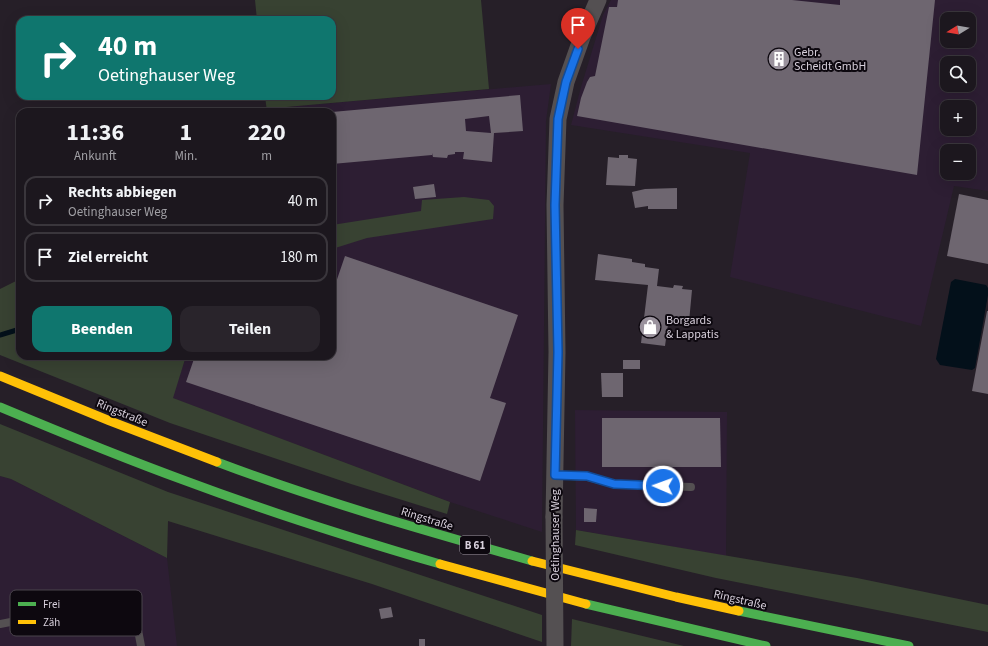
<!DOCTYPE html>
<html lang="de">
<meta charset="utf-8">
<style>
:root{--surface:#1c171e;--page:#29242b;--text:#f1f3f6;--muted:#a09fa4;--line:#3a363c;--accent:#0f766e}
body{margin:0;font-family:"Source Sans 3",sans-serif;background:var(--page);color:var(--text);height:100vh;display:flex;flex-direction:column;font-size:15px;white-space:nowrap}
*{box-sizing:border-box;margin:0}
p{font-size:13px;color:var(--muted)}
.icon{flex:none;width:22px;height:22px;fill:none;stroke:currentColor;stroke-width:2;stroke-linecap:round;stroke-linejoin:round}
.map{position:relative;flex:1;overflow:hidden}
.drawer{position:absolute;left:16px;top:108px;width:320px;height:252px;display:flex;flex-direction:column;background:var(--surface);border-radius:12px;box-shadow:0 4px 16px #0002,0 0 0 1px var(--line)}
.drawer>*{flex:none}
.hud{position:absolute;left:16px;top:16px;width:320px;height:84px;border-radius:12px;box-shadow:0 4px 16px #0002,0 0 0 1px var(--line);background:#0f766e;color:#fff;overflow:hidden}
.needle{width:26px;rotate:259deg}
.controls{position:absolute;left:940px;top:12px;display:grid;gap:8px}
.controls a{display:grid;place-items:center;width:36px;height:36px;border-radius:8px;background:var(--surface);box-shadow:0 4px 16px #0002,0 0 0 1px var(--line);font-size:20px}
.pin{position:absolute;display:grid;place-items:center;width:34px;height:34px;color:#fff;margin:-41px -17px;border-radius:50% 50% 50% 0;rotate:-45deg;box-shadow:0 0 4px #0007}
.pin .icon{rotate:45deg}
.me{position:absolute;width:44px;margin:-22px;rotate:272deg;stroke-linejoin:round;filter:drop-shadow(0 0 3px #0008)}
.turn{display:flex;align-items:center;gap:14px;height:84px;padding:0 16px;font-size:18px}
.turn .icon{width:52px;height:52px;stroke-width:2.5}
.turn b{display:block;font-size:28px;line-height:34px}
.eta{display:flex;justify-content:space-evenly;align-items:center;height:68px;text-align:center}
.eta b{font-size:24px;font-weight:700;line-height:28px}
.primary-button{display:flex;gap:8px;margin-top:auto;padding:8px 16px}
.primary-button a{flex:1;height:46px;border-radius:12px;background:var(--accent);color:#fff;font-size:16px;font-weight:700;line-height:46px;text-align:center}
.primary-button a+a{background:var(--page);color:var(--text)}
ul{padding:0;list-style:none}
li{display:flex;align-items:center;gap:12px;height:50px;margin:0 8px 6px;padding:0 8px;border:2px solid var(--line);border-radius:12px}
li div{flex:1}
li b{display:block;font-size:15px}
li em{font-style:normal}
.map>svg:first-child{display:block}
.built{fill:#2d1e33;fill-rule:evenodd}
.green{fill:#384232}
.water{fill:#03101a}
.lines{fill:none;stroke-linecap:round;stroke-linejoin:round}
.stream{stroke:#03101a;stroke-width:5}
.building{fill:#6e6670;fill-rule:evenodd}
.lane{stroke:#545052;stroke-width:8}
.street{stroke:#545052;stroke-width:17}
.fast{stroke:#4caf50;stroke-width:9}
.slow{stroke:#ffc107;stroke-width:9}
.street-bridge{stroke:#545052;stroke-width:17}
.route-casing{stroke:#114b97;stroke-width:10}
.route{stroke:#1a73e8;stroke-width:7}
.labels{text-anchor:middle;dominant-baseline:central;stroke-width:4;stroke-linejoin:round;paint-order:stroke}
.shield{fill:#0d080f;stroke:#9b949e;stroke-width:1}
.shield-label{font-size:11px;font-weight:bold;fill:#d8d0dc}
.poi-label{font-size:12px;fill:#d8d0dc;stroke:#0d080f;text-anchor:start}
.street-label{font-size:12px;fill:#d8d0dc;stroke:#0d080f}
.key{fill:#0d080f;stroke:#4a444c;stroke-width:1}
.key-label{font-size:11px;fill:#d8d0dc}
</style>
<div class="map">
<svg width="988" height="646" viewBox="0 0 988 646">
<rect width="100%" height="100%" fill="#261f28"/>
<g class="built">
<path d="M611 0H988V191L954 186 921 326 730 277 750 153 571 125 581 87 603 15ZM947 19H969V41H947ZM947 63H969V85H947ZM947 107H969V129H947ZM947 151H969V173H947Z"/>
<polygon points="551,84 546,121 542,532 450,502 172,398 186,356 332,356 332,112 275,112 274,108"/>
<polygon points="575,410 727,412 726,556 576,530"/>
<polygon points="0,476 11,479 167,558 177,646 0,646"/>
</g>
<g class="green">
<polygon points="255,0 481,0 489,89 275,108 275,112 267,112 265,96 332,96 332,20 257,20"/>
<polygon points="464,197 489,200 494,206 493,219 367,238 332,249 332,225 421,211 422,200"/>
<polygon points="20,279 20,356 186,356 173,398 450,502 447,514 351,484 170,423 0,355 0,289"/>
<polygon points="0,424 168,492 542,615 542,642 372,584 168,521 167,558 11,479 0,476"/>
<polygon points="576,530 857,578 988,605 988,632 716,578 575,545"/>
<polygon points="572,619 684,646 571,646"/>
</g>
<polygon class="water" points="955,279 986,285 988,288 988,295 975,368 972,370 940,365 936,359 951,282"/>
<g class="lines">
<polyline class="stream" points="0,335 20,329"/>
</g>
<g class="building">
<polygon points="618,0 792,0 840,5 840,0 935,0 917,175 577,116 581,98 587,82 590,77 595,76 609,7 617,7"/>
<path d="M520 95 523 131 494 133 492 162 463 159 464 152H455V154L448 155 447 158 433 157 432 153V155L332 164V112ZM489 116 491 133 466 131 465 119Z"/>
<polygon points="619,155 628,155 628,158 637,159 635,186 606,185 608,157 619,158"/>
<polygon points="434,184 436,197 415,199 413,187"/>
<polygon points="677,188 677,209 648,209 648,206 635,208 632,192 645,189"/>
<polygon points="959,194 988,200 988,264 947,256"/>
<polygon points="598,254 632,259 632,262 645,264 645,267 659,269 657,286 673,288 674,285 683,286 682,289 692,290 689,322 677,320 678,318 669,317 665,346 641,343 648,285 595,280"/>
<polygon points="345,256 518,315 490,398 506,403 480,481 186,382 195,356 332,356 332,294"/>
<polygon points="987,311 988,311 988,394 972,391"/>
<rect x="623" y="360" width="17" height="9"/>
<polygon points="601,373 623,373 623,397 602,397"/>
<polygon points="602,418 720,418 721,467 602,467"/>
<polygon points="584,508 597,509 596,522 584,522"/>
<polygon points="391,607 393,617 381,619 379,609"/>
<rect x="419" y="639" width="6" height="7"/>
</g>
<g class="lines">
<g class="lane">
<polyline points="555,475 587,477 614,484 691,487"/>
<polyline points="0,624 132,598 141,646"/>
</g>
<polyline class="street" points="554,517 557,352 555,205 558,119 566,82 582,37 598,0"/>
<g class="fast">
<path d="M0 407C62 433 123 458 186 481 269 512 354 539 440 564"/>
<path d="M217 462C320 501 426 531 532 561"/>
<polyline points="586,604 766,646"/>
<polyline points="739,611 909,646"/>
</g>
<g class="slow">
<polyline points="0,376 110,421 217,462"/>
<polyline points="532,561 676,597 739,611"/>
<polyline points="440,564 586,604"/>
</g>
<polyline class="street-bridge" points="554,517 555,646"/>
</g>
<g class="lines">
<g class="route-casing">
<polyline id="route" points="578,49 566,82 558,119 555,205 558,352 555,475 587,476 614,484 663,486"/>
</g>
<use href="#route" class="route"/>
</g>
<defs>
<g id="building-disc" transform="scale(1.15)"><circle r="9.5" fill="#9a929d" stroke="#0d080f"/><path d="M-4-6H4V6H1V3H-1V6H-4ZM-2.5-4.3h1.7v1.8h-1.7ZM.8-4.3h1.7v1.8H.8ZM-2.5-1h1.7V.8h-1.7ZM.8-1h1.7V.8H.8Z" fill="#fff"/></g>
<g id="shop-disc" transform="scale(1.15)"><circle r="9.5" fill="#9a929d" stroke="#0d080f"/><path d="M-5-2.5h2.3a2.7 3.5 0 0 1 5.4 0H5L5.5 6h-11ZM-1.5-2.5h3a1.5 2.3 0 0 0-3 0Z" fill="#fff"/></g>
</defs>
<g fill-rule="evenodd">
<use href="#building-disc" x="779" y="59"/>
<use href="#shop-disc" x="650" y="327"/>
</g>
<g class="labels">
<rect class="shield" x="460" y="536" width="30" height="18" rx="3"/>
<g class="shield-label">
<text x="475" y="545">B 61</text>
</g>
<g class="poi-label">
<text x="794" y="52">Gebr.<tspan x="794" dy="14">Scheidt GmbH</tspan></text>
<text x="666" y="320">Borgards<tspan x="666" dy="14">&amp; Lappatis</tspan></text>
</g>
<g class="street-label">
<text transform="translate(122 413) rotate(22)">Ringstraße</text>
<text transform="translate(427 519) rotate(17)">Ringstraße</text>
<text transform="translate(555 535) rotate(-90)">Oetinghauser Weg</text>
<text transform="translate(740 600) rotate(13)">Ringstraße</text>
</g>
</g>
<rect x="10" y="590" width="132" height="46" rx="6" class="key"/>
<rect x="18" y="602" width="18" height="4" fill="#4caf50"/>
<rect x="18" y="620" width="18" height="4" fill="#ffc107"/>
<g class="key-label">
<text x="43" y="608">Frei</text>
<text x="43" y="626">Zäh</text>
</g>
</svg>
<div class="controls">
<a><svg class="needle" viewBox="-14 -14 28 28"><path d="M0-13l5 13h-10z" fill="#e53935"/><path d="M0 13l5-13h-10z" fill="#a09fa4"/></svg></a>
<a><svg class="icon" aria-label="search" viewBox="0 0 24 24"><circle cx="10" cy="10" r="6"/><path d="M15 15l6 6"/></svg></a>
<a>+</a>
<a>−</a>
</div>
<div class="pin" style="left:578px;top:49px;background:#d93025"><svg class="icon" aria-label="arrive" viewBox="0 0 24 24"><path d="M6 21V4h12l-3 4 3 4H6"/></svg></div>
<svg class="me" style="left:663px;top:486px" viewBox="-20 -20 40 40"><circle r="17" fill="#1a73e8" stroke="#fff" stroke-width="3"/><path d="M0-11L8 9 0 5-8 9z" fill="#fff"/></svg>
<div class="hud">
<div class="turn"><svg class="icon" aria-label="right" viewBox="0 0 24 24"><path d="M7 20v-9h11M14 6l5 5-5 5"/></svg><div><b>40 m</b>Oetinghauser Weg</div></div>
</div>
<section class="drawer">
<div class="eta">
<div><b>11:36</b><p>Ankunft</p></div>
<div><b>1</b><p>Min.</p></div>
<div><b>220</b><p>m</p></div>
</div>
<ul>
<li><svg class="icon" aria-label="right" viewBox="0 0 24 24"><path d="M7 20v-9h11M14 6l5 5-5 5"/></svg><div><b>Rechts abbiegen</b><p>Oetinghauser Weg</p></div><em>40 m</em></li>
<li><svg class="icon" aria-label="arrive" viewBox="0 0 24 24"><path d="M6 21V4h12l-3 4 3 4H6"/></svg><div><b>Ziel erreicht</b></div><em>180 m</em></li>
</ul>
<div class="primary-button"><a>Beenden</a><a>Teilen</a></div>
</section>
</div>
